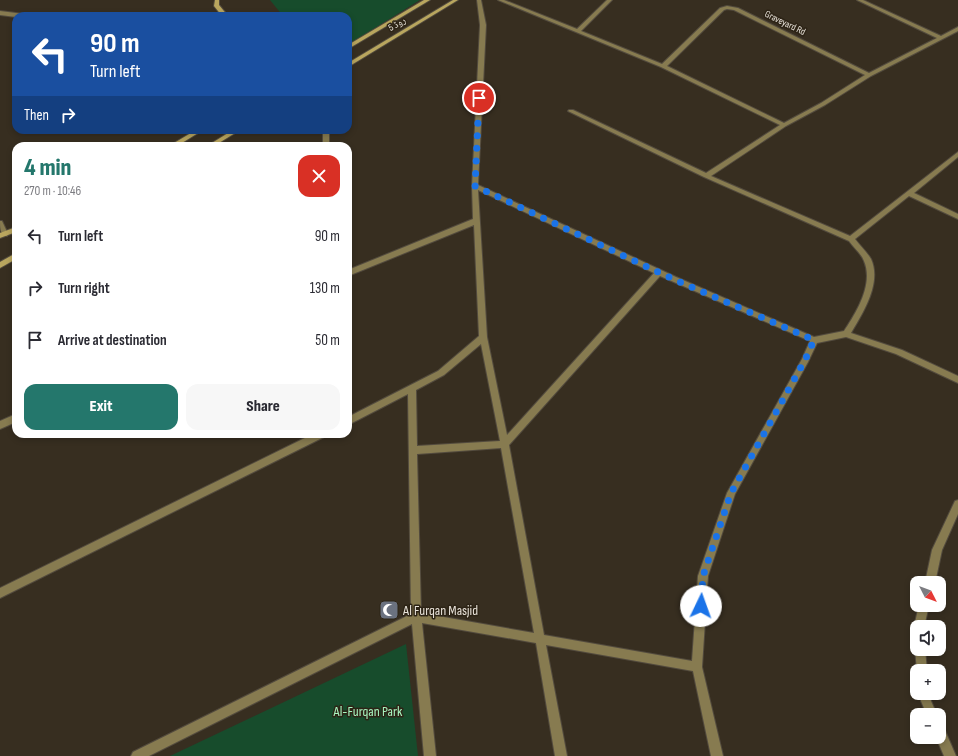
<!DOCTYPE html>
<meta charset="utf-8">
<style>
:root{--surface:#fff;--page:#f7f7f7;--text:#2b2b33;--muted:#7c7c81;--accent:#24776c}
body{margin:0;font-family:"Sofia Sans Condensed","Noto Naskh Arabic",sans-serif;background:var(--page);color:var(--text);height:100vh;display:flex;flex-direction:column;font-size:15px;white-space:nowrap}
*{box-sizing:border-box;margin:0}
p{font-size:13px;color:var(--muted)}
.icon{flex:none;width:22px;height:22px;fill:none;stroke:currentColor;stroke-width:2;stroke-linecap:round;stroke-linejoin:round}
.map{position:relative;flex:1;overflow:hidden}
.details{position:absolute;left:12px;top:142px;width:340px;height:296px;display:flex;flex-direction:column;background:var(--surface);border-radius:12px;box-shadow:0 2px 6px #0003}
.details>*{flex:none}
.hud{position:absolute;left:12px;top:12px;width:340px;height:122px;border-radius:12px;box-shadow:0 2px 6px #0003;background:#1a4fa0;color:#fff;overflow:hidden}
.needle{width:26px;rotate:132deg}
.fabs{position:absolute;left:910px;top:576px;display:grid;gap:8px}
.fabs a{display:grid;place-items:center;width:36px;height:36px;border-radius:8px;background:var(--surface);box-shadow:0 2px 6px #0003;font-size:20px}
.pin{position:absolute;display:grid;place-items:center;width:34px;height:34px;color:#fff;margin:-17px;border:2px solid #fff;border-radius:50%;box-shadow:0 1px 4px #0007}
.me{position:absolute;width:44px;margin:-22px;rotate:3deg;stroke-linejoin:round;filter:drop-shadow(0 0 3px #0008)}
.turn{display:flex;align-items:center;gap:14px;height:84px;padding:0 12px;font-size:18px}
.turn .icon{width:52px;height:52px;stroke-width:2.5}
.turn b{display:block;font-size:28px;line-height:34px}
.then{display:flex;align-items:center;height:38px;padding:0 12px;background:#0003;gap:8px;font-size:15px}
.round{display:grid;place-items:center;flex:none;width:42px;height:42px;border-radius:12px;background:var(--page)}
.head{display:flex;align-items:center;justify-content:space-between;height:68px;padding:0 12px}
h1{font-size:24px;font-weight:800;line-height:30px;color:var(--accent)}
.cta{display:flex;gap:8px;margin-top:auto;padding:8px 12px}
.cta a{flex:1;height:46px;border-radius:12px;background:var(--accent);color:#fff;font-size:16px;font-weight:800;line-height:46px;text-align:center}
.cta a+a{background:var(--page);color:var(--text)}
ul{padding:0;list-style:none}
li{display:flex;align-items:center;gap:12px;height:52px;padding:0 12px}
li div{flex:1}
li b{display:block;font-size:15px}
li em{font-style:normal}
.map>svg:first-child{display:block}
.green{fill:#174c2c}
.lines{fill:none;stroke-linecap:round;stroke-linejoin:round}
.street-casing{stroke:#534b3e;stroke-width:2}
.secondary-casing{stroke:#534b3e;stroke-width:2}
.street{fill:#877b50;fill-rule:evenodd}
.secondary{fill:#b9a65e;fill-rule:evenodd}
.route{stroke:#1a73e8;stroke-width:7;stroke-dasharray:0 12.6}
.labels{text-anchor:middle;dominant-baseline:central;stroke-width:3;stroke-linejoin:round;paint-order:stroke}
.far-street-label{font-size:10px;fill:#e8e2d9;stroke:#2d2416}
.near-poi-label{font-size:14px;fill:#e8e2d9;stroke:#2d2416;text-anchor:start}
.near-park-label{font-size:14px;fill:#a8f7c0;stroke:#2d2416}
</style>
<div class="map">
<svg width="958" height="756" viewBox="0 0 958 756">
<rect width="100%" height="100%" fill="#372e20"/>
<g class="green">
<polygon points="270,0 420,0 348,45 348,16 283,16"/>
<polygon points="406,644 418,756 170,756"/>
</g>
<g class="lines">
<g class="street-casing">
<g id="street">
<path d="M477 0H481L486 25 478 185 676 277 814 337 844 331C856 313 874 284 864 261 861 253 853 247 849 241L704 177 568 111 569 110H573L706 173 780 125 661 67 498 0H504L577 29 607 0H612L581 31 662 64 720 8 727 6 738 8 869 73 937 38 857 0H863L941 36 958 27V31L871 76 825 105 786 126 711 176 850 236 958 152V157L914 193 958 214V219L909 196 855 239C860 246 867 252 871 259 882 283 863 313 851 333L902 350 958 376V383L896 354 846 337 817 343 808 362 735 494 708 576 702 667 723 756H711L693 671 546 645 567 756H555L536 643 422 623 436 756H424L412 624 149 756H131L133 752 411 614 408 394 348 425V417L438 371 479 336 474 225 348 276V270L473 219 472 186 480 25ZM727 9 734 10 865 75 821 103 784 123 667 66 724 10ZM478 190 654 273 507 435 487 337ZM660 276 810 341 802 359 727 493 698 576 692 661 544 635 509 445ZM481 344 500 441 417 446 416 390 444 375ZM501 448 534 633 421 613 417 454Z"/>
<polygon points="0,11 24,14 27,16 16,17 0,15"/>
<rect x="323" y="130" width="6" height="16"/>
<path d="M0 221H2L8 234 7 236H5C0 234 0 226 0 221Z"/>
<polygon points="16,414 16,422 0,429 0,421"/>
<polygon points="313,434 325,434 324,437 0,598 0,588"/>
<polygon points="958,500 958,514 942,550 935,583 925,583 932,550 955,501"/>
<polygon points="919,605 929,605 924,627 917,627 917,631 914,627"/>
<polygon points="917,645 917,649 925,649 927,671 917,671 915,649"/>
<polygon points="920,693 930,693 931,701 937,715 927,715 921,701"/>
<polygon points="939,725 943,726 956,756 944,756 936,737 939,737"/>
</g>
</g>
<g class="secondary-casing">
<g id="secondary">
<polygon points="215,0 219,0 219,5 228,16 222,16 214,6"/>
<polygon points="424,0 430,0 348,49 348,45"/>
<polygon points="453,0 458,0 348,67 348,63"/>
<polygon points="196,130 203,130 177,146 169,146"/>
<polygon points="233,130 240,130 214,146 207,146"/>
<polygon points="16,227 16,232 0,238 0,233"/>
<polygon points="16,253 16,259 0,268 0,262"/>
</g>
</g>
<use href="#street" class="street"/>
<use href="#secondary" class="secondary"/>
</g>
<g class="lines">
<polyline class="route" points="479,98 475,186 673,279 814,340 805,360 731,493 703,576 701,606"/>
</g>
<defs>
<g id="mosque-square" transform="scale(1)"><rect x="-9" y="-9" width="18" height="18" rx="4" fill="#6b7280" stroke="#2d2416"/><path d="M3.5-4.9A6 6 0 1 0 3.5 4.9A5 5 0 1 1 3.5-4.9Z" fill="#fff"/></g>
</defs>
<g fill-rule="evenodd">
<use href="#mosque-square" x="389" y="610"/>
</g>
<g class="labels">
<g class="far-street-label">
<text transform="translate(785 23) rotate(26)">Graveyard Rd</text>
<text transform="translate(397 24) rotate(-31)">روڈ 5</text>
</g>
<g class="near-poi-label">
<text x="403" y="610">Al Furqan Masjid</text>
</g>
<g class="near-park-label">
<text x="368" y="711">Al-Furqan Park</text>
</g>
</g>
</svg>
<div class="fabs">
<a><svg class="needle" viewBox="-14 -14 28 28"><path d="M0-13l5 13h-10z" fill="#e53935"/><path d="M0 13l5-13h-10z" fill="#7c7c81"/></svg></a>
<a><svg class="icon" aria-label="sound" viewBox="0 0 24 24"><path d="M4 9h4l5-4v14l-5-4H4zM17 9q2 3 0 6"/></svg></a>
<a>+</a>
<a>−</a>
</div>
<div class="pin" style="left:479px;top:98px;background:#d93025"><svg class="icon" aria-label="arrive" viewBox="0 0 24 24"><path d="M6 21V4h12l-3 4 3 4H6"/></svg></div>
<svg class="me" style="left:701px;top:606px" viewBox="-20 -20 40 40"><circle r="19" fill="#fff"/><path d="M0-13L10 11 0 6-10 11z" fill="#1a73e8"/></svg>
<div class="hud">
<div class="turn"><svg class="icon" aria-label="left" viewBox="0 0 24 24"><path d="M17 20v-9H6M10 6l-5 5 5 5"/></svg><div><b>90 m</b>Turn left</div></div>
<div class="then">Then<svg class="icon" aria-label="right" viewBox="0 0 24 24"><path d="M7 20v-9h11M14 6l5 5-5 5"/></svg></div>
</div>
<section class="details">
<div class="head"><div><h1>4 min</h1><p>270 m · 10:46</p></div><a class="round" style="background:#d93025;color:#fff"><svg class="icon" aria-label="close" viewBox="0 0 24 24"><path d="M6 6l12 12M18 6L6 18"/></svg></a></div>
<ul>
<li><svg class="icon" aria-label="left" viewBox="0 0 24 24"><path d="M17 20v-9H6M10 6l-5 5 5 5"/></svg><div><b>Turn left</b></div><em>90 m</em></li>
<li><svg class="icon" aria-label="right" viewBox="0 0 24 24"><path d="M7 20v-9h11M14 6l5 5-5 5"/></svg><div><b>Turn right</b></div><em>130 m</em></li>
<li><svg class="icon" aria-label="arrive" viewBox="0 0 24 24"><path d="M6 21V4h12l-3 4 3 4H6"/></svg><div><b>Arrive at destination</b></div><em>50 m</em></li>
</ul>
<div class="cta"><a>Exit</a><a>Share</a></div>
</section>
</div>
